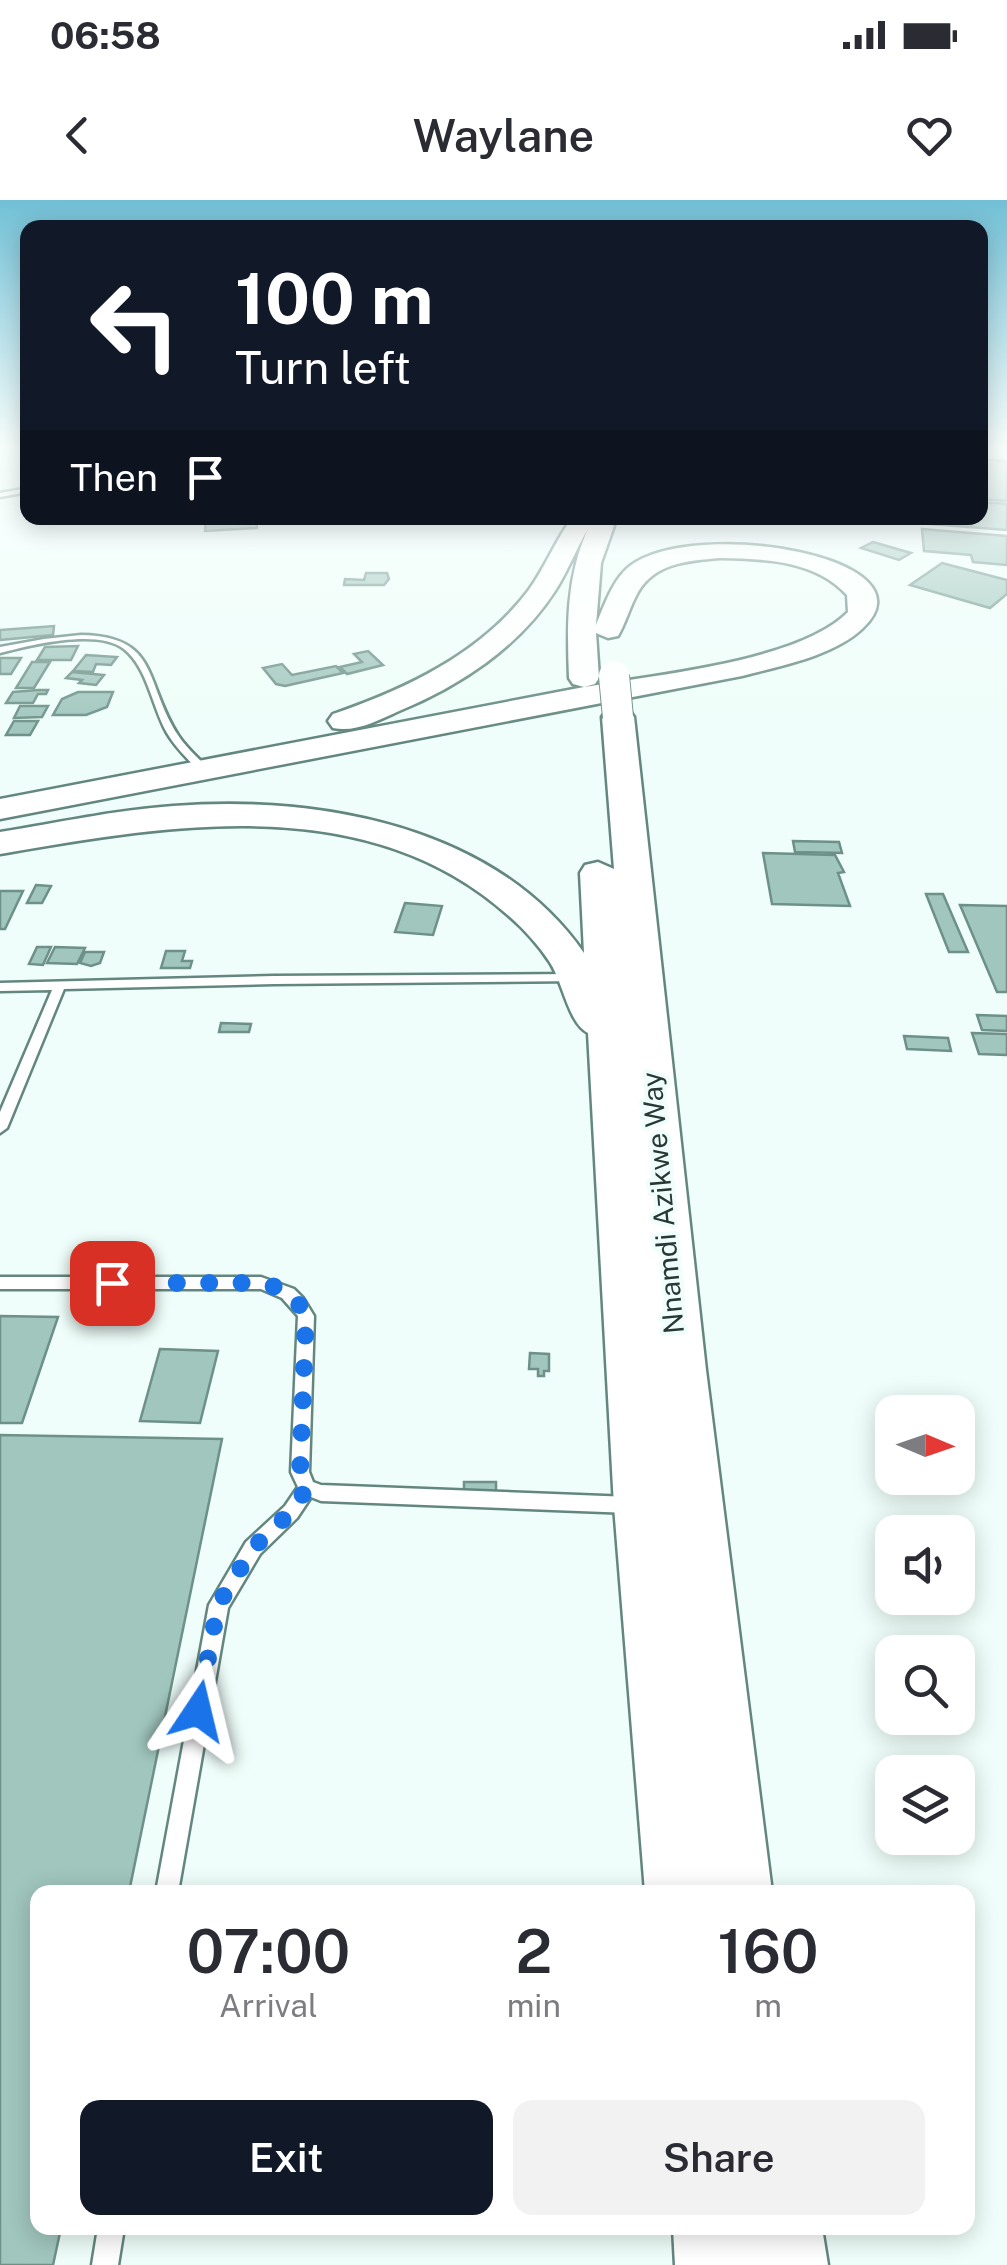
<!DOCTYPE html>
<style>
:root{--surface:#fff;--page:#f2f2f3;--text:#2b2b33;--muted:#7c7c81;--accent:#111827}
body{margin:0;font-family:"Public Sans",sans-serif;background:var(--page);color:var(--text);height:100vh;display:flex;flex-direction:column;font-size:38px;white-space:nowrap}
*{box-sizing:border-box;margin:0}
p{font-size:32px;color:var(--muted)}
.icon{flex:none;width:55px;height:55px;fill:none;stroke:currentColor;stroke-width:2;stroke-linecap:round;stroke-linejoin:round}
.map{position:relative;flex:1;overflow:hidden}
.panel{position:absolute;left:30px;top:1685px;width:945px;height:350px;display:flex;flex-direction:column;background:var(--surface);border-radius:20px;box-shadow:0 5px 25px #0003}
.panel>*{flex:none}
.hud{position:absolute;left:20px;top:20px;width:968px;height:305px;border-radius:20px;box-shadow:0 5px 25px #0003;background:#111827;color:#fff;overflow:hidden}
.needle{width:65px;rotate:92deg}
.tools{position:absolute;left:875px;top:1195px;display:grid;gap:20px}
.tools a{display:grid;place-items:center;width:100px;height:100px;border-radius:20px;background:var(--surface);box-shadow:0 5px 25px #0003;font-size:50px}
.pin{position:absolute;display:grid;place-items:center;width:85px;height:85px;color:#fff;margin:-42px;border-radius:20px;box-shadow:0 5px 15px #0006}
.me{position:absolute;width:110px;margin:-55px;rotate:10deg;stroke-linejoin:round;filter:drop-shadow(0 0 8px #0008)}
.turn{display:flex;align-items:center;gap:35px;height:210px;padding:0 50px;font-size:45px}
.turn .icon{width:130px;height:130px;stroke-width:2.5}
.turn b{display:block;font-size:70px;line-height:85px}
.then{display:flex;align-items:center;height:95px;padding:0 50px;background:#0003;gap:20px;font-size:38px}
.eta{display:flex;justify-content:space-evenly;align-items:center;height:170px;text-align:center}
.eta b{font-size:60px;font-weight:600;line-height:70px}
.cta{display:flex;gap:20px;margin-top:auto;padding:20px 50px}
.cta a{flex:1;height:115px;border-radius:20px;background:var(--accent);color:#fff;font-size:40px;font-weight:600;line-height:115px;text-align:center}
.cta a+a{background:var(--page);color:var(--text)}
.status{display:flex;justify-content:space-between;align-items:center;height:70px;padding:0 50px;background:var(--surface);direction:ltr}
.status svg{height:28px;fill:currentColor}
header{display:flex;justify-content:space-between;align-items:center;height:130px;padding:0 50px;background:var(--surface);font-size:45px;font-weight:600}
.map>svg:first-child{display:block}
.building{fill:#a0c6bd;stroke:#6d9188;stroke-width:2.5}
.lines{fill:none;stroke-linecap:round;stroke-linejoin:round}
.service-casing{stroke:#63877e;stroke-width:5}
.trunk-casing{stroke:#63877e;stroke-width:5}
.service{fill:#fff;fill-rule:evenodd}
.trunk{fill:#fff;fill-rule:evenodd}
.trunk-bridge-casing{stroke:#63877e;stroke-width:32;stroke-linecap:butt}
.trunk-bridge{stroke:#fff;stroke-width:30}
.route{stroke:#1a73e8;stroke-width:18;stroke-dasharray:0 32.4}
.labels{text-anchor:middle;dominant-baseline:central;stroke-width:8;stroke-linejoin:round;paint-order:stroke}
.street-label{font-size:28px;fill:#293835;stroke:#effefa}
</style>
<div class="status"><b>06:58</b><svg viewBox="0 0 49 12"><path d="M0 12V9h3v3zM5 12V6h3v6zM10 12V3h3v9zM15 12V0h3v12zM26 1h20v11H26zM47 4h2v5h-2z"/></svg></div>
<header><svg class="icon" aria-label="back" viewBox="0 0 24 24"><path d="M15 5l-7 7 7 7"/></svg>Waylane<svg class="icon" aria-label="heart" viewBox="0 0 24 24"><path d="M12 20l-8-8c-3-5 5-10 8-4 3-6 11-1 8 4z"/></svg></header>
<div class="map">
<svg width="1007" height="2065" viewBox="0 0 1007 2065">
<rect width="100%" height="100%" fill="#effefa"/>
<g class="building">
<polygon points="980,259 1007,261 1007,301 980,299"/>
<polygon points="980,302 1007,304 1007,330 853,318 980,318"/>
<polygon points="206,318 221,318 221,323 256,318 257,328 205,331"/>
<polygon points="922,329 1007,336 1007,365 973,362 971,355 924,351"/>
<polygon points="873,342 911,353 899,360 861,348"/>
<polygon points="942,363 1007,380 1007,394 990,408 910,385"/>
<polygon points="366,373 387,373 389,379 384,385 344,385 345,379 364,380"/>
<polygon points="54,426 53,435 0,440 0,430"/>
<polygon points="78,446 71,460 37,460 45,447"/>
<polygon points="368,451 383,465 347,474 340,467 362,462 354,454"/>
<polygon points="86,455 117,457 111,465 96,464 93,472 73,471"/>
<polygon points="0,458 21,458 11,474 0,474"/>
<polygon points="32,462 50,462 34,488 16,488"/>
<polygon points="282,464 292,475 336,466 343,473 285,486 276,484 263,468"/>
<polygon points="72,472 104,475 96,485 79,483 82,480 66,478"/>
<polygon points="38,490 48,490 46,494 38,494 33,503 6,503 13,492"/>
<polygon points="78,492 113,492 107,507 86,515 53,515 62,499"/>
<polygon points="20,506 48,506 42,517 14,518"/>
<polygon points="14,521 38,521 30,535 6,535"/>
<polygon points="793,641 839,642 842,653 795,652"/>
<polygon points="763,653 835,655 844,672 838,673 850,706 772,704"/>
<polygon points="36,685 51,686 42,703 27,703"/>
<polygon points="0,691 23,691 5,729 0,729"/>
<polygon points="926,694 943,694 968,752 949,752"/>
<polygon points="405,703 442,706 433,735 395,732"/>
<polygon points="960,705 1007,706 1007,792 997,792"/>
<polygon points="37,747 51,747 43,765 29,764"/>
<polygon points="55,747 85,748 77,764 47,763"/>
<polygon points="166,751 185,751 182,761 192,761 190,768 161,768"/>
<polygon points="85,752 104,752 100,763 91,766 80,763"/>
<polygon points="977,815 1007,816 1007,831 982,830"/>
<polygon points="221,823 251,824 249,832 219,832"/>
<polygon points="972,833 1007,834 1007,855 979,854"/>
<polygon points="904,836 948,838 951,851 907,849"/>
<polygon points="0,1116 58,1117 22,1223 0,1223"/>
<polygon points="160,1149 218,1151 200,1223 140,1221"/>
<polygon points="530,1153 549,1154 549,1171 544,1171 544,1176 538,1176 538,1169 529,1169"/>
<polygon points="0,1235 222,1239 129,1692 38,1692 38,2028 61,2028 53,2065 0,2065"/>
<polygon points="464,1282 496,1282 496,1295 464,1294"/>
</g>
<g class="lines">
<g class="service-casing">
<g id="service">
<polygon points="28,288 28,292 0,297 0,293"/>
<path d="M81 435C160 436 144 483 178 535 185 546 195 555 205 565V569H197C187 558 175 547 167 533 152 507 148 468 124 449 98 428 30 445 0 453V447L44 439Z"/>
<polygon points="576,774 580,775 580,781 274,784 64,789 7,928 0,933 0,912 52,790 0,791 0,783 274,776"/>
<polygon points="0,1077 261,1077 294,1089 303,1098 314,1116 309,1272 313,1282 321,1285 630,1297 636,1299 639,1305 636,1311 630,1313 321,1301 311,1297 297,1318 260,1354 228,1408 178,1692 156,1692 209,1405 246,1342 285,1306 298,1287 291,1272 298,1116 282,1098 261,1089 0,1089"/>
<polygon points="98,2028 124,2028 118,2065 92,2065"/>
</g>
</g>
<g class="trunk-casing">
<g id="trunk">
<path d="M572 318 602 319 614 326 601 363 596 425C604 406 613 379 630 366 695 317 938 357 863 428 834 456 780 466 742 476L0 619V599L584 487 573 484 569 478C567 427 566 377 588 329 576 349 568 371 555 391 519 447 460 486 399 511 379 520 355 533 333 528L328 521 333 514C406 489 480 454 528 391 545 368 555 341 572 318ZM720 358C765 359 815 360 847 395L848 412C799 462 652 475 584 487L595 484 599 478 596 433 608 438 618 436C625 424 629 410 635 398 651 363 686 361 720 358Z"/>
<path d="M618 508 629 510 634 517 706 1170 772 1692H645L614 1306 588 833C568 823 563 781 549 761 539 746 523 728 509 716 367 589 170 625 0 654V632C57 623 115 610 173 606 318 595 495 625 584 753L580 673 585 665 598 662 614 669 602 517 607 510Z"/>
<polygon points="673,2028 822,2028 828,2065 675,2065"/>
</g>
</g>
<use href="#service" class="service"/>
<use href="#trunk" class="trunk"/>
<g class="trunk-bridge-casing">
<polyline id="trunk-bridge" points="614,476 618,517"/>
</g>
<use href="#trunk-bridge" class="trunk-bridge"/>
</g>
<linearGradient id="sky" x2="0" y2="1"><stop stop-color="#71c0d6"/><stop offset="0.46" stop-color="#f8fffd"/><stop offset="1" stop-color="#f8fffd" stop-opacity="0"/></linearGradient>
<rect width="1007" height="535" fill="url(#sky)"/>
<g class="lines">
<path class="route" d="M112 1083H261C284 1088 295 1095 306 1116L300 1272 307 1288 291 1312 253 1348 218 1405 198 1511"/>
</g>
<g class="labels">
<g class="street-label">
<text transform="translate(662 1003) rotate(-95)">Nnamdi Azikwe Way</text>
</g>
</g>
</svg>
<div class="tools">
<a><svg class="needle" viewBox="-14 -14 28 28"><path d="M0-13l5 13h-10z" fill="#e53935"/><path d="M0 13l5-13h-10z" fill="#7c7c81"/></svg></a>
<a><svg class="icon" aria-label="sound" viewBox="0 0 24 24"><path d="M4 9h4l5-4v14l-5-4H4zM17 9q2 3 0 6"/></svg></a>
<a><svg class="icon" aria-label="search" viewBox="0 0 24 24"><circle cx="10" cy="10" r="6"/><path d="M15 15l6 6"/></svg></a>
<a><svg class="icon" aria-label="layers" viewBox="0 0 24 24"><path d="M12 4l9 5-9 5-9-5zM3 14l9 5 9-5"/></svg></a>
</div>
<div class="pin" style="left:112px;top:1083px;background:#d93025"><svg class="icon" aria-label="arrive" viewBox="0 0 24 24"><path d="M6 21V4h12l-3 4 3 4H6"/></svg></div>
<svg class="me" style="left:198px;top:1511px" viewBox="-20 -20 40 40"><path d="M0-17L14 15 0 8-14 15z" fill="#1a73e8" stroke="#fff" stroke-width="4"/></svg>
<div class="hud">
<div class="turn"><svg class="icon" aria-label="left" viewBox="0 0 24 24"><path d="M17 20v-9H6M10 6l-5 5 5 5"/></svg><div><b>100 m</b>Turn left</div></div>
<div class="then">Then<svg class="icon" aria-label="arrive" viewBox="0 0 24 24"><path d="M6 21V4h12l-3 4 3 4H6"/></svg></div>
</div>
<section class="panel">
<div class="eta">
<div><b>07:00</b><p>Arrival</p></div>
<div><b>2</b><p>min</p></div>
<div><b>160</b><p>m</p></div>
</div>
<div class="cta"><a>Exit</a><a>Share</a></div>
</section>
</div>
